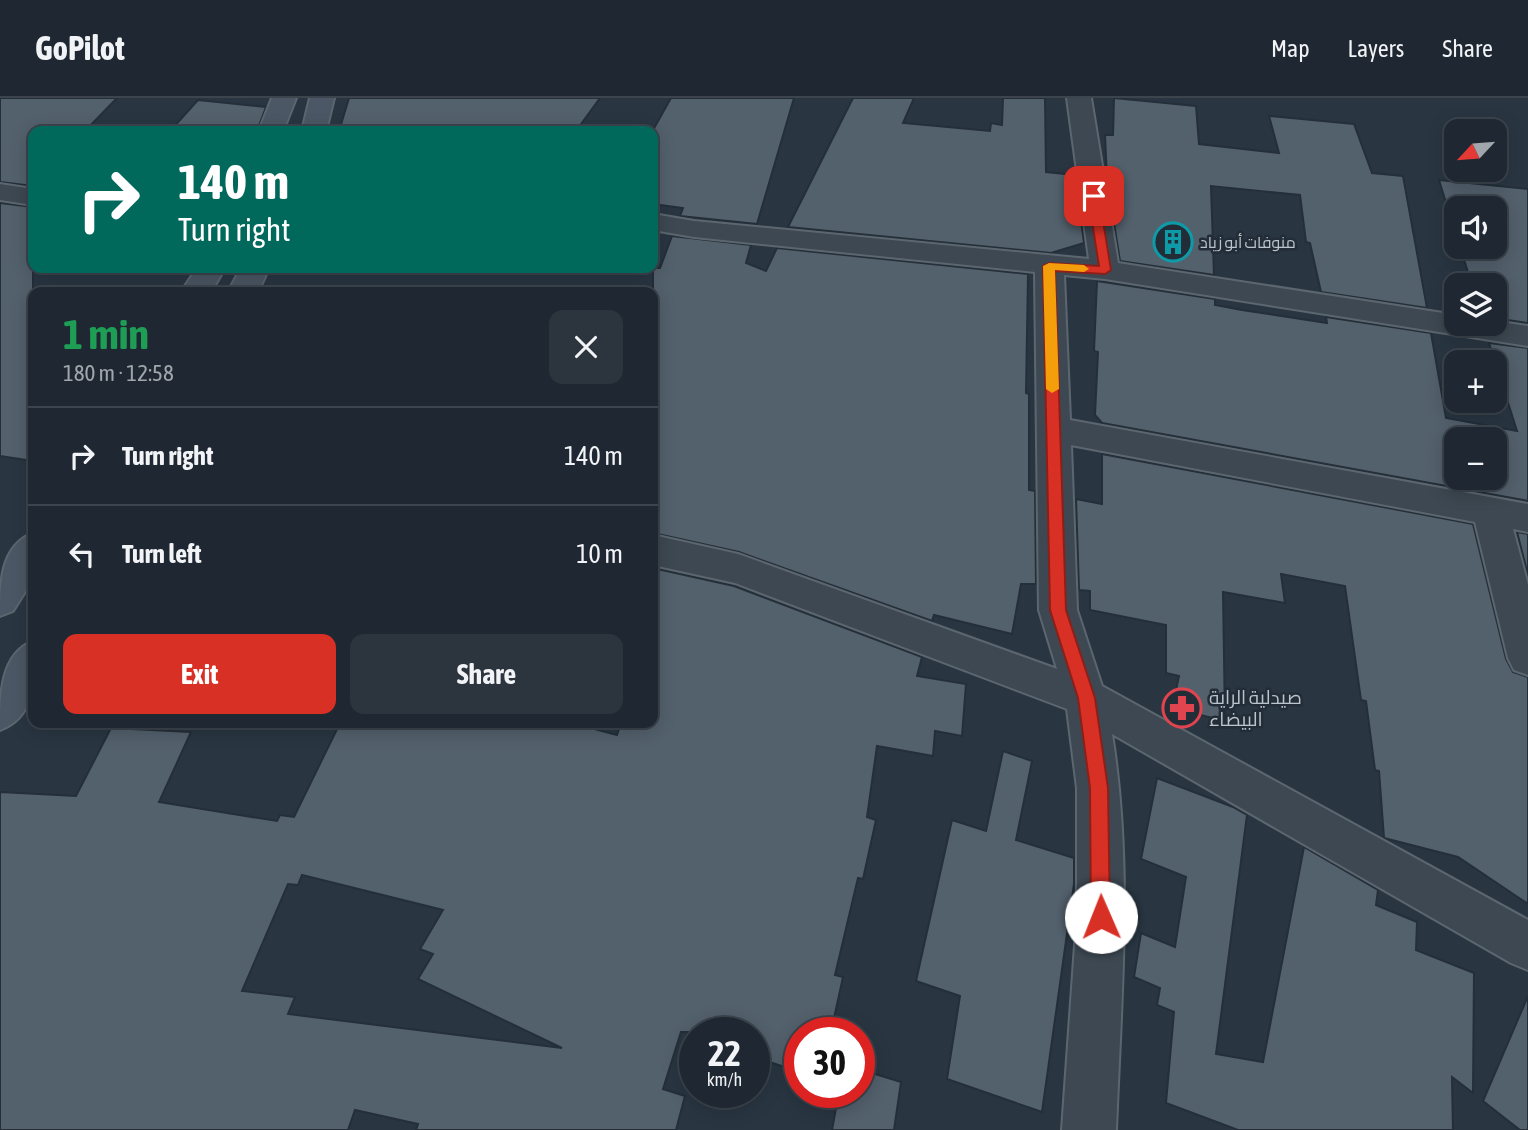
<!DOCTYPE html>
<meta charset="utf-8">
<style>
:root{--surface:#1f2832;--page:#2c343e;--text:#f1f3f6;--muted:#a1a6ac;--line:#3c444d;--accent:#d93025}
body{margin:0;font-family:"Asap Condensed",Cairo,sans-serif;background:var(--page);color:var(--text);height:100vh;display:flex;flex-direction:column;font-size:26px;white-space:nowrap}
*{box-sizing:border-box;margin:0}
p{font-size:23px;color:var(--muted)}
.icon{flex:none;width:38px;height:38px;fill:none;stroke:currentColor;stroke-width:2;stroke-linecap:round;stroke-linejoin:round}
.map{position:relative;flex:1;overflow:hidden}
.details{position:absolute;left:28px;top:189px;width:630px;height:441px;display:flex;flex-direction:column;background:var(--surface);border-radius:14px;box-shadow:0 4px 18px #0003,0 0 0 2px var(--line)}
.details>*{flex:none}
.guide{position:absolute;left:28px;top:28px;width:630px;height:147px;border-radius:14px;box-shadow:0 4px 18px #0003,0 0 0 2px var(--line);background:#00695c;color:#fff;overflow:hidden}
.needle{width:46px;rotate:244deg}
.controls{position:absolute;left:1444px;top:21px;display:grid;gap:14px}
.controls a{display:grid;place-items:center;width:63px;height:63px;border-radius:14px;background:var(--surface);box-shadow:0 4px 18px #0003,0 0 0 2px var(--line);font-size:35px}
.speed{position:absolute;left:679px;top:919px;display:flex;gap:14px;font-size:35px;font-weight:700;text-align:center}
.speed>*{display:grid;place-content:center;width:91px;height:91px;border-radius:50%;background:var(--surface);box-shadow:0 4px 18px #0003,0 0 0 2px var(--line);line-height:1}
.speed small{font-size:18px;font-weight:400}
.speed .limit{border:10px solid #d22;background:#fff;color:#111}
.pin{position:absolute;display:grid;place-items:center;width:60px;height:60px;color:#fff;margin:-30px;border-radius:14px;box-shadow:0 4px 10px #0006}
.me{position:absolute;width:77px;margin:-38px;rotate:359deg;stroke-linejoin:round;filter:drop-shadow(0 0 5px #0008)}
.turn{display:flex;align-items:center;gap:24px;height:147px;padding:0 35px;font-size:32px}
.turn .icon{width:91px;height:91px;stroke-width:2.5}
.turn b{display:block;font-size:49px;line-height:60px}
.round{display:grid;place-items:center;flex:none;width:74px;height:74px;border-radius:14px;background:var(--page)}
.head{display:flex;align-items:center;justify-content:space-between;height:119px;padding:0 35px}
h1{font-size:42px;font-weight:700;line-height:52px;color:#1e9e55}
.primary-button{display:flex;gap:14px;margin-top:auto;padding:14px 35px}
.primary-button a{flex:1;height:80px;border-radius:14px;background:var(--accent);color:#fff;font-size:28px;font-weight:700;line-height:80px;text-align:center}
.primary-button a+a{background:var(--page);color:var(--text)}
ul{padding:0;list-style:none}
li{display:flex;align-items:center;gap:21px;height:98px;padding:0 35px;border-top:2px solid var(--line)}
li div{flex:1}
li b{display:block;font-size:26px}
li em{font-style:normal}
header{display:flex;align-items:center;gap:42px;box-sizing:border-box;height:98px;padding:0 35px;background:var(--surface);border-bottom:2px solid var(--line)}
header strong{font-size:33px}
nav{display:flex;gap:38px;margin-inline-start:auto;font-size:24px}
.map>svg:first-child{display:block}
.building{fill:#53616d;stroke:#242f39;stroke-width:2;fill-rule:evenodd}
.lines{fill:none;stroke-linecap:round;stroke-linejoin:round}
.street-casing{stroke:#5c666f;stroke-width:4}
.secondary-casing{stroke:#5c666f;stroke-width:4}
.street{fill:#3d4852;fill-rule:evenodd}
.secondary{fill:#4c5765;fill-rule:evenodd}
.route{fill:#d93025;stroke:#8d1f18;stroke-width:2}
.slow{fill:#f59e0b}
.labels{text-anchor:middle;dominant-baseline:central;stroke-width:5;stroke-linejoin:round;paint-order:stroke}
.far-poi-label{font-size:16px;fill:#bbc3cc;stroke:#222d38;text-anchor:start}
.poi-label{font-size:19px;fill:#bbc3cc;stroke:#222d38;text-anchor:start}
</style>
<header>
<strong>GoPilot</strong>
<nav><a>Map</a><a>Layers</a><a>Share</a></nav>
</header>
<div class="map">
<svg width="1528" height="1032" viewBox="0 0 1528 1032">
<rect width="100%" height="100%" fill="#293642"/>
<g class="building">
<polygon points="0,0 117,0 85,33 33,33 33,88 0,84"/>
<polygon points="349,0 600,0 576,33 339,33"/>
<polygon points="671,0 794,0 757,126 680,118 683,110 653,106 653,32"/>
<polygon points="853,0 914,0 903,25 990,33 991,25 1002,27 1003,0 1045,0 1046,74 1075,77 1084,145 1051,155 788,129"/>
<polygon points="1114,0 1196,8 1199,46 1279,55 1269,18 1354,26 1372,75 1403,78 1427,210 1321,194 1310,145 1306,144 1300,97 1211,88 1214,177 1120,163 1107,81 1105,37 1113,37"/>
<polygon points="198,2 266,9 257,33 170,33"/>
<polygon points="1439,82 1528,91 1528,225 1494,220 1494,187 1472,187 1460,149 1494,149 1494,110 1456,110 1456,137"/>
<polygon points="0,105 33,109 33,363 0,358"/>
<polygon points="672,138 751,147 746,165 766,173 777,150 1028,176 1026,295 1029,296 1029,392 1035,393 1036,486 1021,486 1012,536 934,517 932,523 739,454 653,435 653,170 660,170"/>
<path d="M1097 183 1215 201V207L1242 212 1327 225 1326 219 1431 235 1446 320 1517 333 1489 245 1528 250V403L1102 325 1095 317 1098 254 1094 253ZM1456 341H1494V380H1456Z"/>
<polygon points="1102,356 1473,426 1506,561 1513,574 1528,579 1528,806 1458,759 1384,740 1379,673 1375,672 1366,603 1361,602 1345,488 1281,476 1285,505 1223,494 1225,623 1188,614 1188,604 1174,601 1179,578 1166,575 1166,527 1090,512 1090,493 1079,492 1076,401 1102,406"/>
<polygon points="1517,434 1528,436 1528,477"/>
<path d="M653 470 734 488 922 559 917 578 966 586 962 638 935 633 933 658 877 648 867 719 876 722 863 781 858 780 835 877 843 879 831 934H800V974L754 959V934H681L663 991 685 998 676 1032H416L418 1026 355 1012 348 1032H0V694L76 698 111 630 191 634 159 704 277 723 280 717 294 719 340 625H572L617 637 621 625H653ZM302 777 443 812 420 851 433 856 418 881 562 950 288 916 295 899 242 893 288 786 298 787Z"/>
<polygon points="1003,653 1032,663 1016,742 1074,760 1074,786 1042,1014 947,981 960,898 916,883 952,722 986,733"/>
<polygon points="1157,680 1233,709 1247,717 1216,956 1263,964 1304,749 1378,792 1376,807 1417,824 1416,852 1474,875 1473,995 1452,979 1453,1032 1238,1032 1166,1005 1174,914 1157,907 1160,890 1134,879 1141,835 1175,849 1186,779 1141,761"/>
<polygon points="1528,898 1528,1032 1520,1032 1483,1003"/>
<polygon points="859,971 901,984 894,1032 832,1032 839,994 859,994"/>
</g>
<g class="lines">
<g class="street-casing">
<g id="street">
<path d="M1067 0H1091L1118 165 1456 217V226H1494V223L1528 228V248L1105 181 1064 177 1070 322 1528 406V434L1513 431 1528 487V577L1514 572 1508 560 1475 424 1071 347 1077 512 1102 588 1528 822V872L1511 865 1112 636C1133 767 1121 900 1116 1032H1062L1077 819V690L1067 611 735 485 653 467V437L738 456 1057 571 1039 512 1035 174 694 139 653 132V116L694 123 1089 161Z"/>
<polygon points="0,86 33,91 33,107 0,102"/>
</g>
</g>
<g class="secondary-casing">
<g id="secondary">
<polygon points="272,0 296,0 283,33 259,33"/>
<polygon points="310,0 334,0 326,33 302,33"/>
<polygon points="197,170 225,170 211,194 181,194"/>
<polygon points="241,170 269,170 258,194 228,194"/>
<path d="M33 435V481L13 513 0 518C0 486 0 448 33 435Z"/>
<path d="M33 543C33 577 39 617 0 632 0 598 0 556 33 543Z"/>
</g>
</g>
<use href="#street" class="street"/>
<use href="#secondary" class="secondary"/>
</g>
<polygon class="route" points="1094,95 1099,98 1111,172 1105,176 1055,173 1066,512 1095,600 1108,690 1110,819 1107,826 1101,829 1094,826 1091,819 1090,690 1078,600 1050,512 1043,168 1049,165 1099,168 1088,98"/>
<polygon class="slow" points="1049,165 1084,167 1089,171 1084,174 1055,172 1059,291 1052,295 1046,291 1043,168"/>
<defs>
<g id="building-ring" transform="scale(2.0125)"><circle r="9.5" fill="#222d38" stroke="#0f9aa8" stroke-width="1.5"/><path d="M-4-6H4V6H1V3H-1V6H-4ZM-2.5-4.3h1.7v1.8h-1.7ZM.8-4.3h1.7v1.8H.8ZM-2.5-1h1.7V.8h-1.7ZM.8-1h1.7V.8H.8Z" fill="#0f9aa8"/></g>
<g id="pharmacy-ring" transform="scale(2.0125)"><circle r="9.5" fill="#222d38" stroke="#e0444e" stroke-width="1.5"/><path d="M-2-6h4v4h4v4h-4v4h-4v-4h-4v-4h4Z" fill="#e0444e"/></g>
</defs>
<g fill-rule="evenodd">
<use href="#building-ring" x="1173" y="144"/>
<use href="#pharmacy-ring" x="1182" y="610"/>
</g>
<g class="labels">
<g class="far-poi-label">
<text x="1200" y="144">منوفات أبو زياد</text>
</g>
<g class="poi-label">
<text x="1209" y="599">صيدلية الراية<tspan x="1209" dy="22">البيضاء</tspan></text>
</g>
</g>
</svg>
<div class="controls">
<a><svg class="needle" viewBox="-14 -14 28 28"><path d="M0-13l5 13h-10z" fill="#e53935"/><path d="M0 13l5-13h-10z" fill="#a1a6ac"/></svg></a>
<a><svg class="icon" aria-label="sound" viewBox="0 0 24 24"><path d="M4 9h4l5-4v14l-5-4H4zM17 9q2 3 0 6"/></svg></a>
<a><svg class="icon" aria-label="layers" viewBox="0 0 24 24"><path d="M12 4l9 5-9 5-9-5zM3 14l9 5 9-5"/></svg></a>
<a>+</a>
<a>−</a>
</div>
<div class="speed"><div>22<small>km/h</small></div><div class="limit">30</div></div>
<div class="pin" style="left:1094px;top:98px;background:#d93025"><svg class="icon" aria-label="arrive" viewBox="0 0 24 24"><path d="M6 21V4h12l-3 4 3 4H6"/></svg></div>
<svg class="me" style="left:1101px;top:819px" viewBox="-20 -20 40 40"><circle r="19" fill="#fff"/><path d="M0-13L10 11 0 6-10 11z" fill="#d93025"/></svg>
<div class="guide">
<div class="turn"><svg class="icon" aria-label="right" viewBox="0 0 24 24"><path d="M7 20v-9h11M14 6l5 5-5 5"/></svg><div><b>140 m</b>Turn right</div></div>
</div>
<section class="details">
<div class="head"><div><h1>1 min</h1><p>180 m · 12:58</p></div><a class="round"><svg class="icon" aria-label="close" viewBox="0 0 24 24"><path d="M6 6l12 12M18 6L6 18"/></svg></a></div>
<ul>
<li><svg class="icon" aria-label="right" viewBox="0 0 24 24"><path d="M7 20v-9h11M14 6l5 5-5 5"/></svg><div><b>Turn right</b></div><em>140 m</em></li>
<li><svg class="icon" aria-label="left" viewBox="0 0 24 24"><path d="M17 20v-9H6M10 6l-5 5 5 5"/></svg><div><b>Turn left</b></div><em>10 m</em></li>
</ul>
<div class="primary-button"><a>Exit</a><a>Share</a></div>
</section>
</div>
